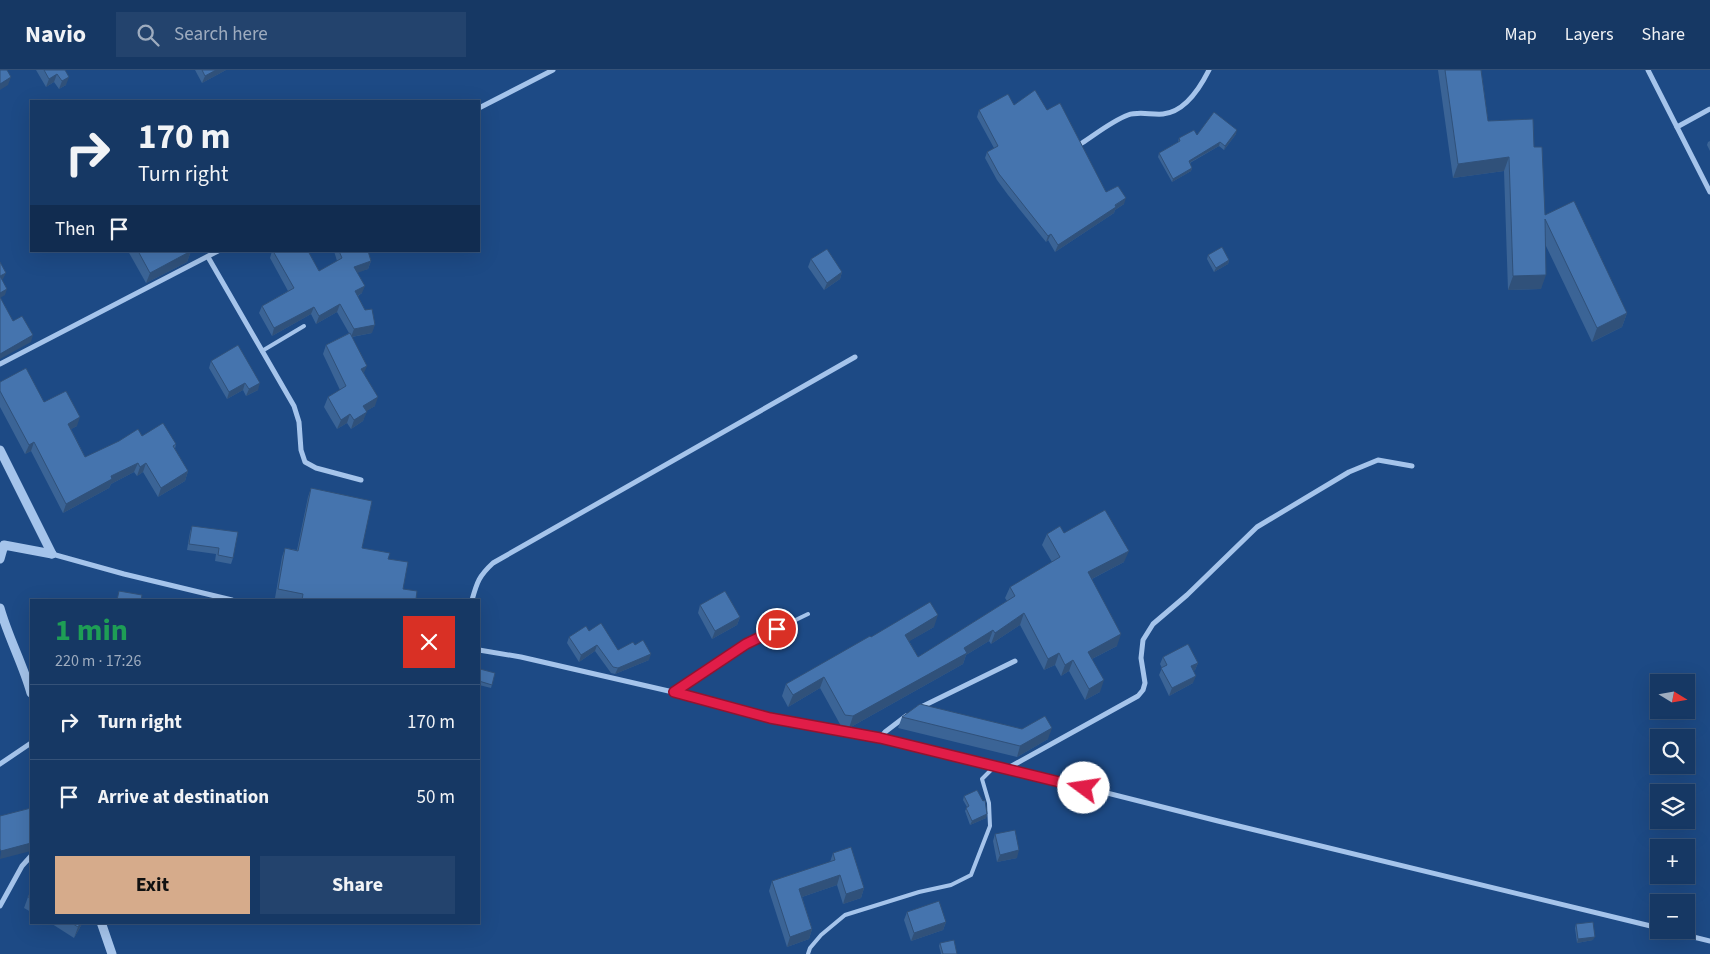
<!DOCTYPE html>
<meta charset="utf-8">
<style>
:root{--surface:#163864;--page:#23436d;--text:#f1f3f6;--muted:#9eacbf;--line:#355278;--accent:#d6ab8b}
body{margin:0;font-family:"Source Sans 3",sans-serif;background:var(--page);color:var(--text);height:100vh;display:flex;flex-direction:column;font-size:19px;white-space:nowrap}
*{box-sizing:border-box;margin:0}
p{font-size:16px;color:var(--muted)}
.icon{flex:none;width:28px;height:28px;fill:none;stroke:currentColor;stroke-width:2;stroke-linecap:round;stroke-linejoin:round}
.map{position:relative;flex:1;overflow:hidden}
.sheet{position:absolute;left:30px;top:529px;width:450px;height:325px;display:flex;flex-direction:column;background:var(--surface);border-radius:0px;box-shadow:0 5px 20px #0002,0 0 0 1px var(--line)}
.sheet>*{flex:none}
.hud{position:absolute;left:30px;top:30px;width:450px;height:152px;border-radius:0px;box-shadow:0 5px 20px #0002,0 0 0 1px var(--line);background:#163864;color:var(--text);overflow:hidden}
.needle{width:32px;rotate:101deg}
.tools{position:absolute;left:1650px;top:604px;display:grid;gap:10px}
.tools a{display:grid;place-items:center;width:45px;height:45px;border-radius:0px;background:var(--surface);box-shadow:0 5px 20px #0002,0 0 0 1px var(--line);font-size:25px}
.pin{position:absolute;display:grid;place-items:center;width:42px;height:42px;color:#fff;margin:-21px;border:2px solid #fff;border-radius:50%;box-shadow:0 1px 5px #0007}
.me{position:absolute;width:55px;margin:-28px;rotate:284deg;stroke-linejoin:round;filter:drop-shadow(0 0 4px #0008)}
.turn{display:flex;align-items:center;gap:18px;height:105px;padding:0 25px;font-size:22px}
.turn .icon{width:65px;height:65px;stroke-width:2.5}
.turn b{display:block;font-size:35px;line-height:42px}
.then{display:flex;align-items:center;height:48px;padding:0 25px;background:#0003;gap:10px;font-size:19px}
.round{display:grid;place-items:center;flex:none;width:52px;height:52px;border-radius:0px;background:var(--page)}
.overview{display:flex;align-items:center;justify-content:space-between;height:85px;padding:0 25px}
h1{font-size:30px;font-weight:700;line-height:38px;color:#1e9e55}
.cta{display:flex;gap:10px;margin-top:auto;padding:10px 25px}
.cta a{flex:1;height:58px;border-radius:0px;background:var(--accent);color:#111;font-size:20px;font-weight:700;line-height:58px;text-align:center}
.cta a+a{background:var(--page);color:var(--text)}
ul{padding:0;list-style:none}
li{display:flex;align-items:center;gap:15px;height:75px;padding:0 25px;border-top:1px solid var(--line)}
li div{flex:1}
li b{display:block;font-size:19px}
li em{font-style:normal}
header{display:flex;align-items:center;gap:30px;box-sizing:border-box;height:70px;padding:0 25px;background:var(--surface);border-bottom:1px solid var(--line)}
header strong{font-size:24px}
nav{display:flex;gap:28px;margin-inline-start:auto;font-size:18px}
.search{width:350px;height:45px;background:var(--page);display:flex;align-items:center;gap:12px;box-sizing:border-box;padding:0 18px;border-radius:0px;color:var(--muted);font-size:19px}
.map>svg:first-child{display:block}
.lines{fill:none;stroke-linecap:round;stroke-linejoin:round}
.service{stroke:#a5c4eb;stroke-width:4}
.minor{stroke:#a5c4eb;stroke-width:5}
.tertiary{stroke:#a5c4eb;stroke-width:9}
.wall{fill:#3b6496}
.shaded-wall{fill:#30517a}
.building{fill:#4574ae;stroke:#30517a}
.route-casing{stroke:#92132f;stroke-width:12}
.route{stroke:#e11d48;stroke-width:9}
</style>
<header>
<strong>Navio</strong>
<div class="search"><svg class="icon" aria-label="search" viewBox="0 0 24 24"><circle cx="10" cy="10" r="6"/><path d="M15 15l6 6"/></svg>Search here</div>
<nav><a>Map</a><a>Layers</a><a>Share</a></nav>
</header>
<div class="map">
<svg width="1710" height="884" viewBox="0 0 1710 884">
<rect width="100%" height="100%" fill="#1d4a85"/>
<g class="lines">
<g class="service">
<polyline points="262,281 304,256"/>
<polyline points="673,622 746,574 808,544"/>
<polyline points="808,884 810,878 821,865 845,845 919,822 951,815 971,805 990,756 989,733 982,709 996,695"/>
</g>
<g class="minor">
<polyline points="1648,0 1710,122"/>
<polyline points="479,38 553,0"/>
<polyline points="1677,57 1710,39"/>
<path d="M1082 73C1096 64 1112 51 1128 45 1139 41 1151 45 1163 44 1185 42 1200 18 1209 0"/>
<polyline points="208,187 294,336 299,352 301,380 305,392 316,398 361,410"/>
<polyline points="0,294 218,181"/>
<polyline points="52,484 124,504 232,530"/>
<path d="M472 530C477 512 479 506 493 493L855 287"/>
<polyline points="479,580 521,587 673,622 770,648 880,668 996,695 1218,751 1659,858"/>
<polyline points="919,638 1015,591"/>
<polyline points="880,668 885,662 906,646"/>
<polyline points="0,694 31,673"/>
<polyline points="1008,698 1138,626 1143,620 1145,613 1141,588 1143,570 1153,554 1187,525 1257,457 1349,402 1378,390 1412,396"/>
<polyline points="0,836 22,796 31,786"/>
<polyline points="1665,860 1710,871"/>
</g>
<g class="tertiary">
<polyline points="0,380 52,484"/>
<polyline points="0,489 4,475 52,484"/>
<path d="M0 538C8 567 23 594 31 623"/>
<polyline points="101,852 112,884"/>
</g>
</g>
<g class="wall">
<polygon points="36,0 65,0 66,15 59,19 54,12 46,17"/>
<polygon points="195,0 226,0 202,13"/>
<polygon points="1438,0 1481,0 1488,51 1534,77 1545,145 1627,243 1622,257 1592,272 1546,176 1541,219 1508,220 1504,101 1453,108"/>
<polygon points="1014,35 1047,40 1106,122 1124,134 1115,140 1114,143 1055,182 1048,170 1046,172 1008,125 997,110 985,88 987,82 994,78 977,47 979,40"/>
<polygon points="1236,64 1224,80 1219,76 1190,93 1192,98 1191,101 1172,112 1158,87 1159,83 1178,72 1179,68 1197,65"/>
<polygon points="1710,71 1710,81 1707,75 1708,72"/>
<polygon points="128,181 191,181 187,192 146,213"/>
<polygon points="272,181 308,181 319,201 337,191 334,181 368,181 371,191 368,199 357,202 362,223 358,226 372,263 352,267 375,336 366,341 363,351 351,359 347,353 337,359 324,337 328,327 340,320 323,284 326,275 349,263 337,242 316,254 311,244 272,266 259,243 262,236 288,221 270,188"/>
<polygon points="1208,185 1229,190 1228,194 1214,202 1207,189"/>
<polygon points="811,189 842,202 840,209 824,220 808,197"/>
<polygon points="211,291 258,320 246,326 243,320 227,329 209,298"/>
<polygon points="0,312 44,332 77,356 71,359 85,387 142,366 176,374 175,379 188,401 185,411 158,427 143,402 137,406 134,402 111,414 109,418 63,443 31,381 25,384 0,337"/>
<polygon points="311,418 362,478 388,489 403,519 416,529 420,530 287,530 275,528 282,487 285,478 297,480 308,427"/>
<polygon points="192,456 233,488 231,494 215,491 216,484 187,480 190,462"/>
<polygon points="1064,463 1124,492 1092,509 1117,576 1092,589 1100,622 1085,630 1069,601 1061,606 1055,595 1044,600 1020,555 991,574 989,571 966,585 963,594 849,658 841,656 820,618 788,637 782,626 786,614 871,567 934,557 909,571 918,587 1007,531 1005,528 1010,517 1052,492 1042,475 1047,464"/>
<polygon points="700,535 740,547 737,555 712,569 698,543"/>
<polygon points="589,561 618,580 635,575 649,590 615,604 611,603 595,581 579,592 567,573 569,567"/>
<polygon points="1163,587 1198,593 1195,600 1193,601 1193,613 1169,626 1159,605 1162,598 1160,594"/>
<polygon points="479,603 495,603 491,618 479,615"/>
<polygon points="902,647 1048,669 1017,687 898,658"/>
<polygon points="964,726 987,744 986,748 970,755 965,741 967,737 963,730"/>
<polygon points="995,764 1017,788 997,792 993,771"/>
<polygon points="833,783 864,818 861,828 843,834 837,815 802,827 812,859 809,869 787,877 769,821 772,811 830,792"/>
<polygon points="31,821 31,842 24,838 28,827"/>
<polygon points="907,842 946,852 943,860 911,871 904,850"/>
<polygon points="49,852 83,852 74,868"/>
<polygon points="1576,854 1593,870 1577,873 1575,858"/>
<polygon points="940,873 957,884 941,884 939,876"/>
</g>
<g class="shaded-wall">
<polygon points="216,0 226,0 202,13 205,6"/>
<polygon points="57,4 54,12 46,17 49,9"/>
<polygon points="11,7 8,15 0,20 0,14"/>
<polygon points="69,7 66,15 59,19 62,11"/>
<polygon points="1237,60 1236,64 1224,80 1225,76"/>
<polygon points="1220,72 1219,76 1187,94 1189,91"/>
<polygon points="1509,87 1504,101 1453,108 1458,94"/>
<polygon points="1192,98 1191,101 1172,112 1173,109"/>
<polygon points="1126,128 1124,134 1115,140 1114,143 1055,182 1058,175"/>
<polygon points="1051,164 1048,170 1046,172 1048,166"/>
<polygon points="191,181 187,192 146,213 150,203"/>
<polygon points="1229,190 1228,194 1214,202 1216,198"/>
<polygon points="371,191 368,199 352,205 354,197"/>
<polygon points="842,202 840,209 824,220 827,213"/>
<polygon points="6,203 3,209 0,211 0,206"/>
<polygon points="1546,205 1541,219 1508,220 1513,206"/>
<polygon points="365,216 362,223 352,229 355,221"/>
<polygon points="7,219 5,225 0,228 0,223"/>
<polygon points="340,234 337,242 316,254 319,246"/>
<polygon points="314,237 311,244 272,266 274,258"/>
<polygon points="1627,243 1622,257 1592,272 1597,258"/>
<polygon points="375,255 372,263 351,267 354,259"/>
<polygon points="33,265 31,272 0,289 0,284"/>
<polygon points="367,296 363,305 361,299"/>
<polygon points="245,313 243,320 227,329 229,322"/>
<polygon points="260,313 258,320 246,326 249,319"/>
<polygon points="378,327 375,336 360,345 363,336"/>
<polygon points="367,342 363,351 351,359 354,350"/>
<polygon points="350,344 347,353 337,359 341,350"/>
<polygon points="80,347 77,356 64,363 68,354"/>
<polygon points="34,372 31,381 25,384 29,375"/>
<polygon points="138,393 134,402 111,414 109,418 63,443 66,434 111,406"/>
<polygon points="146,393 143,402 137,406 140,397"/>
<polygon points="188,401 185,411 158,427 161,418"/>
<polygon points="1129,481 1124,492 1084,513 1088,502"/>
<polygon points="1024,543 1020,555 991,574 995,563"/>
<polygon points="938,545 934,557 901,576 905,565"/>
<polygon points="740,547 737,555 712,569 715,561"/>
<polygon points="993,560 989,571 966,585 963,594 849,658 853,646"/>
<polygon points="1121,564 1117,576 1084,593 1088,582"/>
<polygon points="597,575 595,581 579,592 581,585"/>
<polygon points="1059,583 1055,595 1044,600 1048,589"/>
<polygon points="651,584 649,590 615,604 618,598"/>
<polygon points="1073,590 1069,601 1061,606 1065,595"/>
<polygon points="1198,593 1195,600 1188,604 1191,596"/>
<polygon points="1196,606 1193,613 1169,626 1172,618"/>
<polygon points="824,607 820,618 788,637 793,625"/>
<polygon points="1104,610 1100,622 1085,630 1089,619"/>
<polygon points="1052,658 1048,669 1017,687 1020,676"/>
<polygon points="987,744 986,748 970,755 972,751"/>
<polygon points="31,773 31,781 0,789 1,781"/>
<polygon points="1019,780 1017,788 997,792 1000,785"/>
<polygon points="840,805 837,815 796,829 799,819"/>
<polygon points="864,818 861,828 843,834 846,824"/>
<polygon points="81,852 83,852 74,868 78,857"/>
<polygon points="946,852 943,860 911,871 914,863"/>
<polygon points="812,859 809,869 787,877 790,867"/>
<polygon points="1595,867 1593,870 1577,873 1578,869"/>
</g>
<g class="building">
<polygon points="0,0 7,0 11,7 0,14"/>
<polygon points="44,0 65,0 69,7 62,11 57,4 49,9"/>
<polygon points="202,0 216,0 205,6"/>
<polygon points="1445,0 1481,0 1488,51 1533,49 1534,77 1542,77 1545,145 1574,131 1627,243 1597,258 1545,149 1546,205 1513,206 1509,87 1458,94"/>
<polygon points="1035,20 1047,40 1060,33 1106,122 1118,116 1126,128 1115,135 1116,137 1058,175 1051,164 1048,166 999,104 987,82 998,76 979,40 1008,24 1014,35"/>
<polygon points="1214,42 1237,60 1225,76 1220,72 1189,91 1192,98 1173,109 1159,83 1180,71 1179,68 1194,60 1197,65"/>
<polygon points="1222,177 1229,190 1216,198 1208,185"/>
<polygon points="827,179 842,202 827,213 811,189"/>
<polygon points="138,181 191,181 150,203"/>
<polygon points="273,181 308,181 319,201 342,188 339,181 368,181 371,191 354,197 365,216 355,221 365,240 372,239 375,255 354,259 340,234 319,246 314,237 274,258 262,236 294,218"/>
<polygon points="0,192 6,203 0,206 7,219 0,223"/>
<polygon points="0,227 13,251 22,246 33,265 0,284"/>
<polygon points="350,263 367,296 361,299 378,327 363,336 367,342 354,350 350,344 341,350 328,327 346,316 326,275"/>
<polygon points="238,275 260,313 249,319 245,313 229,322 211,291"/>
<polygon points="26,298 44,332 66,321 80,347 68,354 85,387 119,371 138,359 142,366 163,353 176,374 173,376 188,401 161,418 146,393 140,397 138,393 111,406 112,409 66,434 34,372 29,375 0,321 0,312"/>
<polygon points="311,418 372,431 362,478 390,483 388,489 408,492 403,519 417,521 416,529 420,530 302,530 303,524 278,519 285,478 298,481"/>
<polygon points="1105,440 1129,481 1088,502 1121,564 1088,582 1104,610 1089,619 1073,590 1065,595 1059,583 1048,589 1024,543 995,563 993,560 964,578 967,583 853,646 845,645 824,607 793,625 786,614 870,566 871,567 930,532 938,545 905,565 918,587 1015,526 1010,517 1060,487 1047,464 1060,456 1064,463"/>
<polygon points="192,456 238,462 233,488 218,485 219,478 189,474"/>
<polygon points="119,521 142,525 141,530 117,530"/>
<polygon points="725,521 740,547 715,561 700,535"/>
<polygon points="601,553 618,580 633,572 635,575 643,570 651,584 618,598 613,597 597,575 581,585 569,567 586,556 589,561"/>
<polygon points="1188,574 1198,593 1191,596 1196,606 1172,618 1161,598 1167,595 1163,587"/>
<polygon points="480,599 495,603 492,615 479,611 479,604"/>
<polygon points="920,634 1022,659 1045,646 1052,658 1020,676 902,647"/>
<polygon points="977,720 983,731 985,730 987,744 972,751 966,738 969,736 964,726"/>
<polygon points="31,738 31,773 1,781 0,779 0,746"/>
<polygon points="1015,760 1019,780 1000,785 995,764"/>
<polygon points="851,777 864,818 846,824 840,805 799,819 812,859 790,867 772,811 835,790 833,783"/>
<polygon points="31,821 31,829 28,827"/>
<polygon points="939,831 946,852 914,863 907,842"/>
<polygon points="70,852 81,852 78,857"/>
<polygon points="1593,852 1595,867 1578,869 1576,854"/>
<polygon points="954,870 957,884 943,884 940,873"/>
</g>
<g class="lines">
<g class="route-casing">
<polyline id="route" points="777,559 746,574 674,622 770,648 880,668 1084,718"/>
</g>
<use href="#route" class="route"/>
</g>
</svg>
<div class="tools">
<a><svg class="needle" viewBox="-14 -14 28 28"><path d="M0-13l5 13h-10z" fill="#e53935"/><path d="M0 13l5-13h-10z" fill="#9eacbf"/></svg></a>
<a><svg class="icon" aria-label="search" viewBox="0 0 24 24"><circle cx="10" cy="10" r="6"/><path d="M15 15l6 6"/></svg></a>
<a><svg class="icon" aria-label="layers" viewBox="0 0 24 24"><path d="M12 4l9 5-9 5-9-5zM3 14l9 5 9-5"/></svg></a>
<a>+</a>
<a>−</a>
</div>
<div class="pin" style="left:777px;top:559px;background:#d93025"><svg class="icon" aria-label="arrive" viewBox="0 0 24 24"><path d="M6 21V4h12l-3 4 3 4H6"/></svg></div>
<svg class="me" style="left:1084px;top:718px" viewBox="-20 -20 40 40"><circle r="19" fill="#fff"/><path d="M0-13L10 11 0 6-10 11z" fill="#e11d48"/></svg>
<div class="hud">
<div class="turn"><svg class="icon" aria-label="right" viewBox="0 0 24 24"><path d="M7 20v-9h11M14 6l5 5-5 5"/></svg><div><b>170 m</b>Turn right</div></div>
<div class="then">Then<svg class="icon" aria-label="arrive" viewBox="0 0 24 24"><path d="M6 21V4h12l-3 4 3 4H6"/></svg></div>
</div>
<section class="sheet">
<div class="overview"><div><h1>1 min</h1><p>220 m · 17:26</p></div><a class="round" style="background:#d93025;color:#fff"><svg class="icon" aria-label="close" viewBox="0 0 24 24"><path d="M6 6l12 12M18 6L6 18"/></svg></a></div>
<ul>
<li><svg class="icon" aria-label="right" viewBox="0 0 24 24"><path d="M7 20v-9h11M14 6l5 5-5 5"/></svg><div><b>Turn right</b></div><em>170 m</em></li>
<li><svg class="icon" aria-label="arrive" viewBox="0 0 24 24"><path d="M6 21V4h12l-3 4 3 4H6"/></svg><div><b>Arrive at destination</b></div><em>50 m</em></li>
</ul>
<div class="cta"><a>Exit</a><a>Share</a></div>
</section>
</div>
